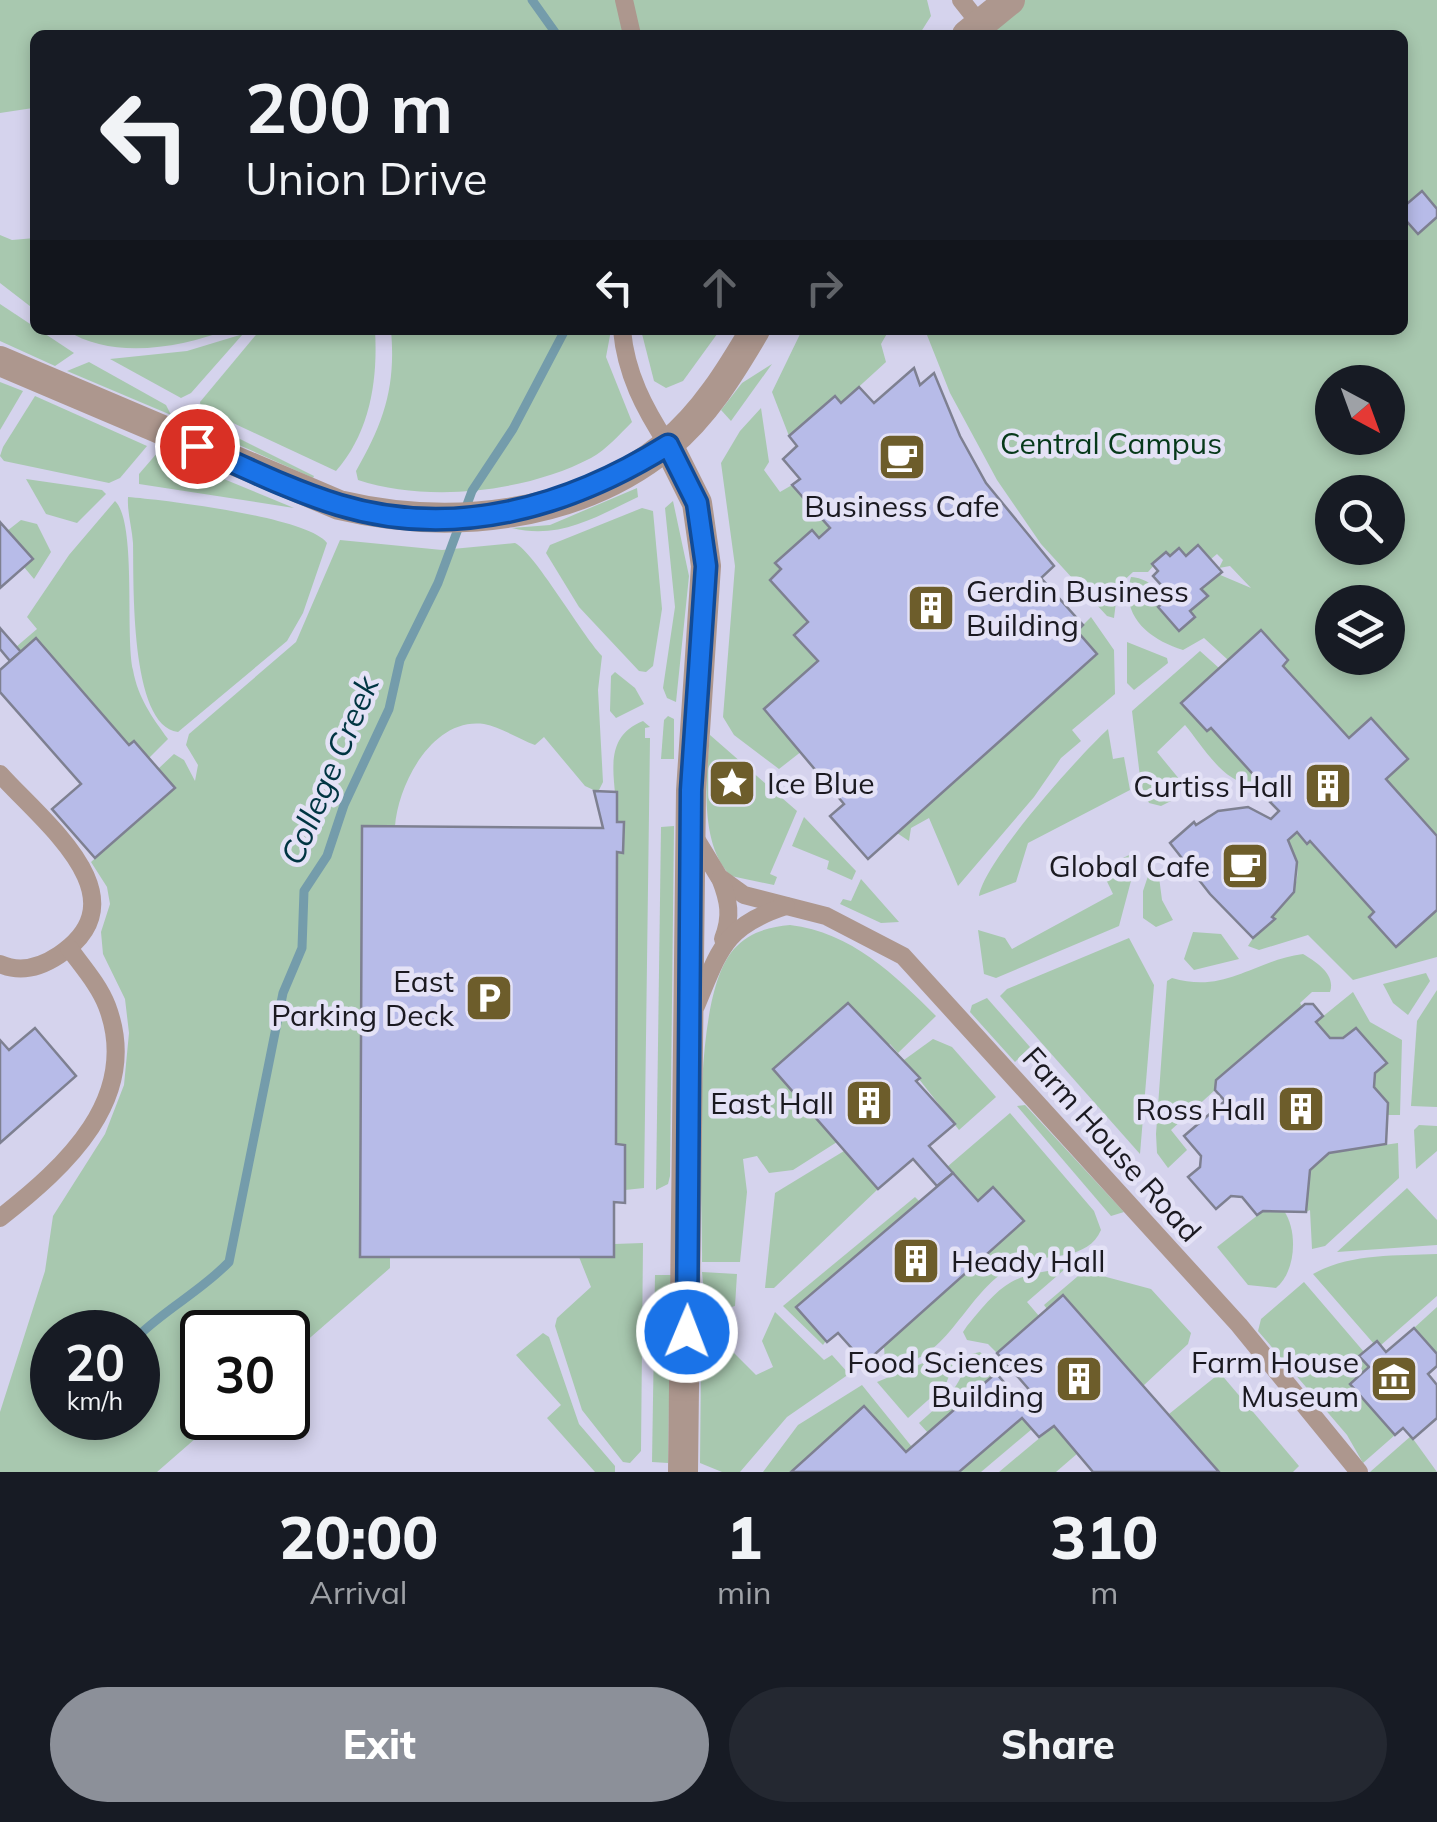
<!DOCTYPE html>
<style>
:root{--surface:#171b24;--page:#242831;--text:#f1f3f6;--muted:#9ea1a6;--accent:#8c9099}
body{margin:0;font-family:Mulish,sans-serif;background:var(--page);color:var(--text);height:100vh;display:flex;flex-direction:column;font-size:38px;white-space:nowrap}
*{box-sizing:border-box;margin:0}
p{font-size:32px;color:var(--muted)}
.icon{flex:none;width:55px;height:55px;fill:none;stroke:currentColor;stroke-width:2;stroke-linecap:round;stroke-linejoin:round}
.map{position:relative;height:1472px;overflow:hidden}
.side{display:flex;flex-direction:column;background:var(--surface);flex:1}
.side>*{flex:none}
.hud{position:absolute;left:30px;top:30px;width:1378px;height:305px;border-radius:15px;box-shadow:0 5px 15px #0003;background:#171b24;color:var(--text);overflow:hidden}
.needle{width:65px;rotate:139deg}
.fabs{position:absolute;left:1315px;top:365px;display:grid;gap:20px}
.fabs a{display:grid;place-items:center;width:90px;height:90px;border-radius:50%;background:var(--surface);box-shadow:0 5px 15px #0003;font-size:50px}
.speed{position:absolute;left:30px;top:1310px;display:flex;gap:20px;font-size:50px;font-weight:700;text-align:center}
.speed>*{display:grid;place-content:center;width:130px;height:130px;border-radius:50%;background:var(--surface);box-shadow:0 5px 15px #0003;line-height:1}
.speed small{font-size:25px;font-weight:400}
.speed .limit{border:5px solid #111;border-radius:15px;background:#fff;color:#111}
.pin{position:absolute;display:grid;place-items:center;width:85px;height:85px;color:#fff;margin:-42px;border:5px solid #fff;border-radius:50%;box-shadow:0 2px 10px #0007}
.me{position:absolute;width:110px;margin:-55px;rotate:1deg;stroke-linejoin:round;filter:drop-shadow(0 0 8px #0008)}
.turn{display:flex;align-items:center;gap:35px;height:210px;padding:0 50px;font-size:45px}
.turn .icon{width:130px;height:130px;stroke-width:2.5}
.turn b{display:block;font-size:70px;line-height:85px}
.lanes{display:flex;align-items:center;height:95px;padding:0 50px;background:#0003;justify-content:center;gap:50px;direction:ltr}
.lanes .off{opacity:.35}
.eta{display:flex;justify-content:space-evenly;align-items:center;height:170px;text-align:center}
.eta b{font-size:60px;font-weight:800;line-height:70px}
.action{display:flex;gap:20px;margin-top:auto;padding:20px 50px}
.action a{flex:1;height:115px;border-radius:60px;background:var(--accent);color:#fff;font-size:40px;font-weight:800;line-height:115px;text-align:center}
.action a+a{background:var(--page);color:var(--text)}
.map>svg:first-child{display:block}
.built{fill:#d5d3ed;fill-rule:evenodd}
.green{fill:#a8c8af;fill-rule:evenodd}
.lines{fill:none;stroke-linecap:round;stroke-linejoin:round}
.stream{stroke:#749cab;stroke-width:9}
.building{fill:#b7bbe8;stroke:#7e8091;stroke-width:2.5}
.lane{stroke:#ad978e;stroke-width:18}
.street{stroke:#ad978e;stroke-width:30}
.route-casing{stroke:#114b97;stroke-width:25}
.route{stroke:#1a73e8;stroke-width:18}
.labels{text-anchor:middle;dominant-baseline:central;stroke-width:9;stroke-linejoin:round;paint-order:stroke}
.park-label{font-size:30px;fill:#06391a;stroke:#e4e2f6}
.poi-label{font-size:30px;fill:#1b1a21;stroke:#e4e2f6;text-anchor:end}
.street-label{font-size:30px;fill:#1b1a21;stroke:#e4e2f6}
.water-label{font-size:32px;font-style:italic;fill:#003542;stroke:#e4e2f6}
</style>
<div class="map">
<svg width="1437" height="1472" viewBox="0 0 1437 1472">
<rect width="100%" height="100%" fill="#e4e2f6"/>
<path class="built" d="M0 0H1437V1472H0ZM35 35H1402V330H35ZM1332 382H1388V438H1332ZM1332 492H1388V548H1332ZM1332 602H1388V658H1332ZM52 1332H138V1418H52ZM202 1332H288V1418H202Z"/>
<g class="green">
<polygon points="0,0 927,0 931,16 919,35 110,35 107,31 35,35 33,108 0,113"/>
<path d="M1010 0H1437V836L1386 779 1408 758 1372 718 1349 738 1283 666 1288 660 1260 631 1228 660 1204 638 1183 650C1150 640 1119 616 1131 577 1147 578 1164 590 1159 607L1179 631 1195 618 1190 611 1207 596 1201 589 1218 574 1251 588 1230 566 1219 568 1223 560 1217 554 1211 559 1198 545 1186 556 1179 548 1170 556 1166 552 1148 572H1133L1118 586 1114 618 1107 616 1041 544 997 480 950 393 925 330H1402V35H967ZM1332 382H1388V438H1332ZM1332 492H1388V548H1332ZM1332 602H1388V658H1332Z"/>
<polygon points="0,235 12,240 35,238 35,310 0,283"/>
<polygon points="0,304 74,353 55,366 0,341"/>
<path d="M66 330H227C179 348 112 360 66 330Z"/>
<path d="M260 330H375C378 380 370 432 336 471L201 408 200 402Z"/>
<path d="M391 330H611L606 357 632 422C619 435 607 449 591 458 526 492 429 503 358 480L356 471C384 422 396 387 391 330Z"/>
<polygon points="641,330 720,330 683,381 666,388 654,381"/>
<polygon points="802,330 889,330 881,344 886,362 841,403 834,397 789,436 772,392"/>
<polygon points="243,334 191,393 181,398 110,359 187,351"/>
<polygon points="89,362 166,405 171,415 67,371"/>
<polygon points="772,364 731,421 721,410 742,383"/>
<polygon points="0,382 23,391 0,430"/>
<polygon points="35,396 147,446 120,478 109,483 4,461 0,456 3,447"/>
<polygon points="761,408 769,462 764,470 780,492 792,485 830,528 819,538 811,531 776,562 781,569 770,580 808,622 795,636 818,661 802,751 779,769 734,735 723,717 735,566 721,463 740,431"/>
<polygon points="216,427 314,476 313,478 212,433"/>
<polygon points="158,452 294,508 139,484 139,474"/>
<polygon points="26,479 102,490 106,494 77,523 46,514"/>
<path d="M637 488 638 497C596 517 559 540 512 528L550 525Z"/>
<path d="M128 497C165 500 307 517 327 543L303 613 287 641 178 732C129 726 134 580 133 543 132 528 127 512 128 497Z"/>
<path d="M115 501C137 522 125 634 133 670 138 698 152 717 168 739L149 758 134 741 129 745 37 639 21 652 16 647 37 629 27 617 69 555Z"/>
<polygon points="673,501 689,576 676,702 667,698 663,688 675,607 665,508"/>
<polygon points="642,508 653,511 662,609 653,666 646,672 639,671 579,607 546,553 550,545"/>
<polygon points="21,520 37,524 51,552 34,579 24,567 32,559 7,531"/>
<path d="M340 540 442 550 515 543C534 552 580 632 602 656L598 690 603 782 598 792 585 786 544 737 535 745C519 739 500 727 484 724 432 717 398 785 395 826H362L360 1256 390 1257V1268L288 1357V1332H202V1418H219L157 1472H0V1412L45 1271 53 1216 105 1134 124 1085 129 1033 125 999 103 954 101 932 110 904 107 887 91 862 174 788 158 769 174 754 184 760 195 781 198 765 186 745 189 734 296 642ZM52 1332H138V1418H52Z"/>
<polygon points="1091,617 1114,650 1115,694 1072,730 1081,741 1061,758 1034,797 958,886 929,818 911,828 909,841 897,833 1097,655 1077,631"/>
<polygon points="1127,642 1167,658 1168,663 1134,690 1127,683"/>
<path d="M1200 651 1219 668 1181 703 1206 731 1211 728 1260 782C1229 793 1203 746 1185 725L1157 752 1180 780 1179 797 1161 806 1149 803 1141 785 1132 711Z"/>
<polygon points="615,672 635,688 644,704 616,718 610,711 611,676"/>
<polygon points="668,716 674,719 674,759 661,759 664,720"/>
<path d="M643 721 650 727 645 728V738H650L644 1188 625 1190V1145L616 1144 617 852H623L624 823 617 822C617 781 599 739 643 721Z"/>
<path d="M1108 729 1113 759 1124 757 1130 790 1028 843 1016 882 979 896C984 861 1079 756 1108 729Z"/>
<path d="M710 735 797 811 770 874 777 877 774 885 731 876C699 845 706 776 710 735Z"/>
<polygon points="804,817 856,871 852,880 827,869 829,861 792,846"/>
<polygon points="674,826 670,1176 668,1184 656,1190 661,827"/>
<path d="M1297 832 1307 843 1310 841 1374 912 1368 917 1396 946 1437 910V957L1353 980 1308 935 1259 950 1248 946C1269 910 1318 894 1288 840Z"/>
<polygon points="1131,854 1136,862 1119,926 996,978 984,974 978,930 1005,938 1012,949 1113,894 1101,869"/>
<polygon points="1149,873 1159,877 1162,900 1173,920 1156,927 1143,918 1143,891"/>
<polygon points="861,879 899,922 881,923 840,904 843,899 851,901"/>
<path d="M790 925C851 932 895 975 936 1016L898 1053 890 1044 886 1047 848 1003 773 1069 837 1142 793 1170 769 1173 757 1156 743 1159 747 1192 740 1262H702C703 1192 689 999 734 949 749 932 769 927 790 925Z"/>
<polygon points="1193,932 1221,934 1239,959 1194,970 1184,959"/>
<polygon points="1129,938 1154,985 1140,1154 1000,996 1007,989"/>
<path d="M1303 954C1316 962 1336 974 1330 992H1312L1300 1003 1302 1006 1216 1080 1215 1090 1171 1130 1187 1150 1168 1168 1157 1153 1156 1134 1167 981 1172 978C1226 994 1252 961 1303 954Z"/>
<polygon points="1426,973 1430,981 1408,1015 1393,1003 1383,984"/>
<polygon points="1437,990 1437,1107 1411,1106 1417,1021"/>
<polygon points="1353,992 1370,1022 1402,1040 1400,1115 1387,1115 1388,1102 1374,1087 1375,1073 1386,1063 1357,1028 1343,1038 1330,1038 1316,1022"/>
<polygon points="987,998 1030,1047 1015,1062 970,1012 972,1005"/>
<polygon points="933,1039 952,1047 996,1097 959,1130 904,1060"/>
<polygon points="1025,1105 1124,1212 1111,1216 1017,1106"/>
<path d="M1010 1113 1094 1211 1101 1230C1088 1260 1051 1254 1025 1262 966 1279 952 1369 885 1365L884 1345 1024 1222 994 1188 978 1201 947 1167Z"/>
<polygon points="1419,1125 1437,1126 1437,1151 1416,1169 1414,1130"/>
<polygon points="1398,1143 1399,1178 1325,1246 1312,1249 1310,1210 1306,1212 1310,1170 1329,1153"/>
<polygon points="844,1151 878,1189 774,1288 765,1288 775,1193"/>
<polygon points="1407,1188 1437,1220 1437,1245 1337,1252"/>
<polygon points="915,1197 920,1202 823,1345 783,1306"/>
<path d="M1263 1211H1284C1298 1231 1296 1272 1276 1288L1248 1285 1217 1247Z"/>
<polygon points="643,1243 641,1451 630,1463 623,1462 582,1410 555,1326 557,1318 591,1287 579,1257 613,1257 614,1244"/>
<path d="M1437 1254V1296L1381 1345 1374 1344 1313 1274C1350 1253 1396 1256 1437 1254Z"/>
<path d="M1065 1269 1027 1302 1039 1316 997 1353 988 1344 967 1340 963 1332 967 1326C1001 1285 1010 1274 1065 1269Z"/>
<polygon points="1084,1271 1151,1289 1191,1333 1188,1344 1143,1386 1064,1295 1047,1309 1044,1305"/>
<polygon points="702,1272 737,1274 735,1306 721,1310 705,1306"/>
<polygon points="655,1275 671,1275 668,1463 652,1462"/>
<polygon points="1304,1282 1364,1352 1360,1357 1369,1367 1350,1384 1395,1435 1363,1463 1347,1435 1258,1331 1261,1319"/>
<polygon points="1437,1307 1437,1354 1414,1328"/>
<polygon points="775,1312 824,1360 832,1355 849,1374 787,1417 740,1472 722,1472 700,1463 701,1363 716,1347 727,1346 756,1375 773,1367 762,1341"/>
<polygon points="543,1333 549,1337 579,1424 615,1466 615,1472 595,1472 547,1418 561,1405 516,1355"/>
<path d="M980 1352 999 1370 928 1433 919 1423C950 1396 956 1392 971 1354Z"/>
<polygon points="945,1354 955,1359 946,1384 908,1418 877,1382"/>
<polygon points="1220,1373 1299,1466 1293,1472 1219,1472 1169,1414"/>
<polygon points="862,1385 912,1447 906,1452 864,1406 791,1472 763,1472 798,1425"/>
<polygon points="1022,1418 1032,1429 981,1472 959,1472"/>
<polygon points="1054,1426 1078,1453 1056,1472 999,1472"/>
<polygon points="1411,1436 1437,1472 1370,1472"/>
</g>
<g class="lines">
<g class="stream">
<polyline points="532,0 557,35"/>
<path d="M138 1336C167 1308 201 1291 229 1262L283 993 302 948 304 891 327 856 344 805 389 709 400 660 438 583 472 491 513 429 565 330"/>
<polyline points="112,1421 113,1418"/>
</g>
</g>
<g class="building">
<polygon points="1422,191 1437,209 1437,217 1418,234 1402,216 1402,208"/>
<polygon points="914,368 920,385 934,373 960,436 986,483 1054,566 1041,578 1083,625 1077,631 1097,654 868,859 830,816 844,804 764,709 818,661 794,635 808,622 770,580 781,569 775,563 812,530 819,538 830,528 792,485 800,479 783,459 797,446 789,436 835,396 841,403 859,387 874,403"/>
<polygon points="0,522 33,559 0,588"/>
<polygon points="1198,545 1222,572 1201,589 1208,596 1190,611 1195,617 1179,631 1158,607 1171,596 1153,576 1158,571 1152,564 1166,552 1170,556 1179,548 1186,556"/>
<polygon points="0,628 21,652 10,661 0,649"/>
<polygon points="1261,630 1288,660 1283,666 1349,738 1371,718 1408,759 1386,779 1437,836 1437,910 1396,947 1369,917 1374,912 1310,841 1307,844 1297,832 1288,840 1297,862 1294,892 1272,917 1275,919 1253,938 1210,894 1170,843 1194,822 1196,825 1218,811 1248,807 1271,819 1279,811 1270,802 1274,798 1260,782 1211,728 1207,731 1181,703"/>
<polygon points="36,638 129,745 134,741 175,788 95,858 52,809 81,784 0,692 0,670"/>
<polygon points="594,791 617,792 617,822 624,822 623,853 617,852 616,1144 625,1145 625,1203 614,1202 614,1257 360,1257 362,826 603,828"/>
<polygon points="848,1003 920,1078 916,1081 955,1124 929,1146 953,1173 937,1186 913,1159 878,1189 773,1069"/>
<polygon points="1305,1004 1313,1004 1323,1016 1316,1022 1330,1038 1343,1038 1356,1028 1387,1063 1375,1073 1374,1087 1388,1103 1386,1144 1329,1153 1310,1170 1306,1212 1263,1211 1257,1215 1242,1197 1231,1196 1216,1209 1188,1177 1200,1167 1201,1156 1184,1136 1225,1101 1215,1090 1216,1080"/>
<polygon points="35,1028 76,1076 0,1143 0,1040 9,1050"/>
<polygon points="953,1173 978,1201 993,1187 1024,1221 865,1363 838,1333 827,1342 796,1307"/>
<polygon points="1063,1295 1219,1472 1093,1472 1054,1426 1039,1437 1022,1418 959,1472 791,1472 864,1406 906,1452 996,1373 1022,1403 1032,1393 997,1353"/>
<polygon points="1414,1328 1437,1354 1437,1366 1428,1374 1437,1385 1437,1418 1413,1439 1403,1428 1395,1435 1350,1384 1369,1367 1359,1356 1377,1341 1386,1352"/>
</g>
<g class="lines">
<g class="lane">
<polyline points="624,0 632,35"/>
<polyline points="961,0 980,24"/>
<path d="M622 330C626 374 644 408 668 445"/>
<path d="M0 774C44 823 144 898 59 955 41 967 20 973 0 964"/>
<polyline points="696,839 719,877 744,895 826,916 903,956 1239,1325 1359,1472"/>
<path d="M720 878C729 901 732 916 723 939"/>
<path d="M696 1006C720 949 724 926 786 906"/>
<path d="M0 1218C65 1167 142 1098 107 1006 99 985 82 966 69 948"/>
</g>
<g class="street">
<polyline points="967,35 1010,0"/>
<path d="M0 361 339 505C449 531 577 519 667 445 704 415 731 371 755 330"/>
<polyline points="668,445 697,503 706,566 691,791 683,1472"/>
</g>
</g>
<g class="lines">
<g class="route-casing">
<path id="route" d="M197 446C244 467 290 490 339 505 455 540 569 507 668 445L697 503 706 566 691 790 687 1332"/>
</g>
<use href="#route" class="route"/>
</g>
<defs>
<g id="cafe-square" transform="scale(2.5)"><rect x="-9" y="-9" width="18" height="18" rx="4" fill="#6d5d2b" stroke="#e4e2f6"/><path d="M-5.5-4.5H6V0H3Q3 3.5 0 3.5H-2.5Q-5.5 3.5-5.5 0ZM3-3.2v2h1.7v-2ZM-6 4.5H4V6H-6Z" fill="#fff"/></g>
<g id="building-square" transform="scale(2.5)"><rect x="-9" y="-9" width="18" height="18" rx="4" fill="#6d5d2b" stroke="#e4e2f6"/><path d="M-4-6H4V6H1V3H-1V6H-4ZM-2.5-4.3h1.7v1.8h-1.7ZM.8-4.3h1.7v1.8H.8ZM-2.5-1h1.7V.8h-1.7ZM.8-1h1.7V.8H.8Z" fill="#fff"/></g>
<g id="sight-square" transform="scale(2.5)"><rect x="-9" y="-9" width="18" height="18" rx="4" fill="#6d5d2b" stroke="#e4e2f6"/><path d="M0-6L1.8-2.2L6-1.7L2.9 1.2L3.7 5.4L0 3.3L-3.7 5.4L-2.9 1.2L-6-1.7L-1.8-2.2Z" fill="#fff"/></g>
<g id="parking-square" transform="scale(2.5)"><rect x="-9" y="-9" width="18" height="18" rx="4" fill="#6d5d2b" stroke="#e4e2f6"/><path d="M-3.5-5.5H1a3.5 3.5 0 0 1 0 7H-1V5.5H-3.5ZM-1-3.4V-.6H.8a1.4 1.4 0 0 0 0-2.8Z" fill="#fff"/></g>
<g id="museum-square" transform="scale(2.5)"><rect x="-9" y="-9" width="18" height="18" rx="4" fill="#6d5d2b" stroke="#e4e2f6"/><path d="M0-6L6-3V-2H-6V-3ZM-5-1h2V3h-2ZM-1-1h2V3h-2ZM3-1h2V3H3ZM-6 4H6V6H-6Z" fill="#fff"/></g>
</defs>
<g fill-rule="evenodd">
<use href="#cafe-square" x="902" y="457"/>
<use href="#building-square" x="931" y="608"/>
<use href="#sight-square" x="732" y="783"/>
<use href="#building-square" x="1328" y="786"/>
<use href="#cafe-square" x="1245" y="866"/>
<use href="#parking-square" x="489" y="998"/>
<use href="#building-square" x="869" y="1103"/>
<use href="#building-square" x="1301" y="1109"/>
<use href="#building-square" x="916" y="1261"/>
<use href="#building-square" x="1079" y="1379"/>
<use href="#museum-square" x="1394" y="1379"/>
</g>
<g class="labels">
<g class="park-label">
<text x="1111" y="443">Central Campus</text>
</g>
<g class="poi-label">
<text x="902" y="506" text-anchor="middle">Business Cafe</text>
<text x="966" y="591" text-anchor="start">Gerdin Business<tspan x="966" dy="34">Building</tspan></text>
<text x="767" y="783" text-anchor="start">Ice Blue</text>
<text x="1293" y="786">Curtiss Hall</text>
<text x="1210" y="866">Global Cafe</text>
<text x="454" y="981">East<tspan x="454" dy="34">Parking Deck</tspan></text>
<text x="834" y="1103">East Hall</text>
<text x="1266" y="1109">Ross Hall</text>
<text x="951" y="1261" text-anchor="start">Heady Hall</text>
<text x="1044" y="1362">Food Sciences<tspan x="1044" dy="34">Building</tspan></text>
<text x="1359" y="1362">Farm House<tspan x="1359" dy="34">Museum</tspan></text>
</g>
<g class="street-label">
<text transform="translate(1112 1144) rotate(48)">Farm House Road</text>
</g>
<g class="water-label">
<text transform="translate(329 770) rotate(-67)">College Creek</text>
</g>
</g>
</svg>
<div class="fabs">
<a><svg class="needle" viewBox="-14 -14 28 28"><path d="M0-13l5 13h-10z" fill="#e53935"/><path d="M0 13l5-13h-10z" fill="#9ea1a6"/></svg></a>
<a><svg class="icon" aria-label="search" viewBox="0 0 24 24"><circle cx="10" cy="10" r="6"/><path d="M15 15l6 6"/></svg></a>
<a><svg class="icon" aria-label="layers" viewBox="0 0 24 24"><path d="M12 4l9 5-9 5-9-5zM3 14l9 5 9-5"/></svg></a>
</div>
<div class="speed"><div>20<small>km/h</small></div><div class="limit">30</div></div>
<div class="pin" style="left:197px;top:446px;background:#d93025"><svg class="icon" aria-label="arrive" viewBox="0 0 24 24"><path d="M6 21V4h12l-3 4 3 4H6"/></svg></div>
<svg class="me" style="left:687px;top:1332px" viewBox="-20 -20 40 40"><circle r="17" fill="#1a73e8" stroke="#fff" stroke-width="3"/><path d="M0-11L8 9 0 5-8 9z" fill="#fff"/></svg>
<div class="hud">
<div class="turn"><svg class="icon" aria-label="left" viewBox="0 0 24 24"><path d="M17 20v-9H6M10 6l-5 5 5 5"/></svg><div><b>200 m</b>Union Drive</div></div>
<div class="lanes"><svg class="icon" aria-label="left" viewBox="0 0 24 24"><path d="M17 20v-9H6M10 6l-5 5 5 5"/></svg><svg class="icon off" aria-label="ahead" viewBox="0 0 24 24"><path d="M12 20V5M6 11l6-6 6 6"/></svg><svg class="icon off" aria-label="right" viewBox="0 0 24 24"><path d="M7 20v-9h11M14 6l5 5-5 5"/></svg></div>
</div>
</div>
<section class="side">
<div class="eta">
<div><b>20:00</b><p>Arrival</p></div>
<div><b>1</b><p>min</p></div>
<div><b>310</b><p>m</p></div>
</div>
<div class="action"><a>Exit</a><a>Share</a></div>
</section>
